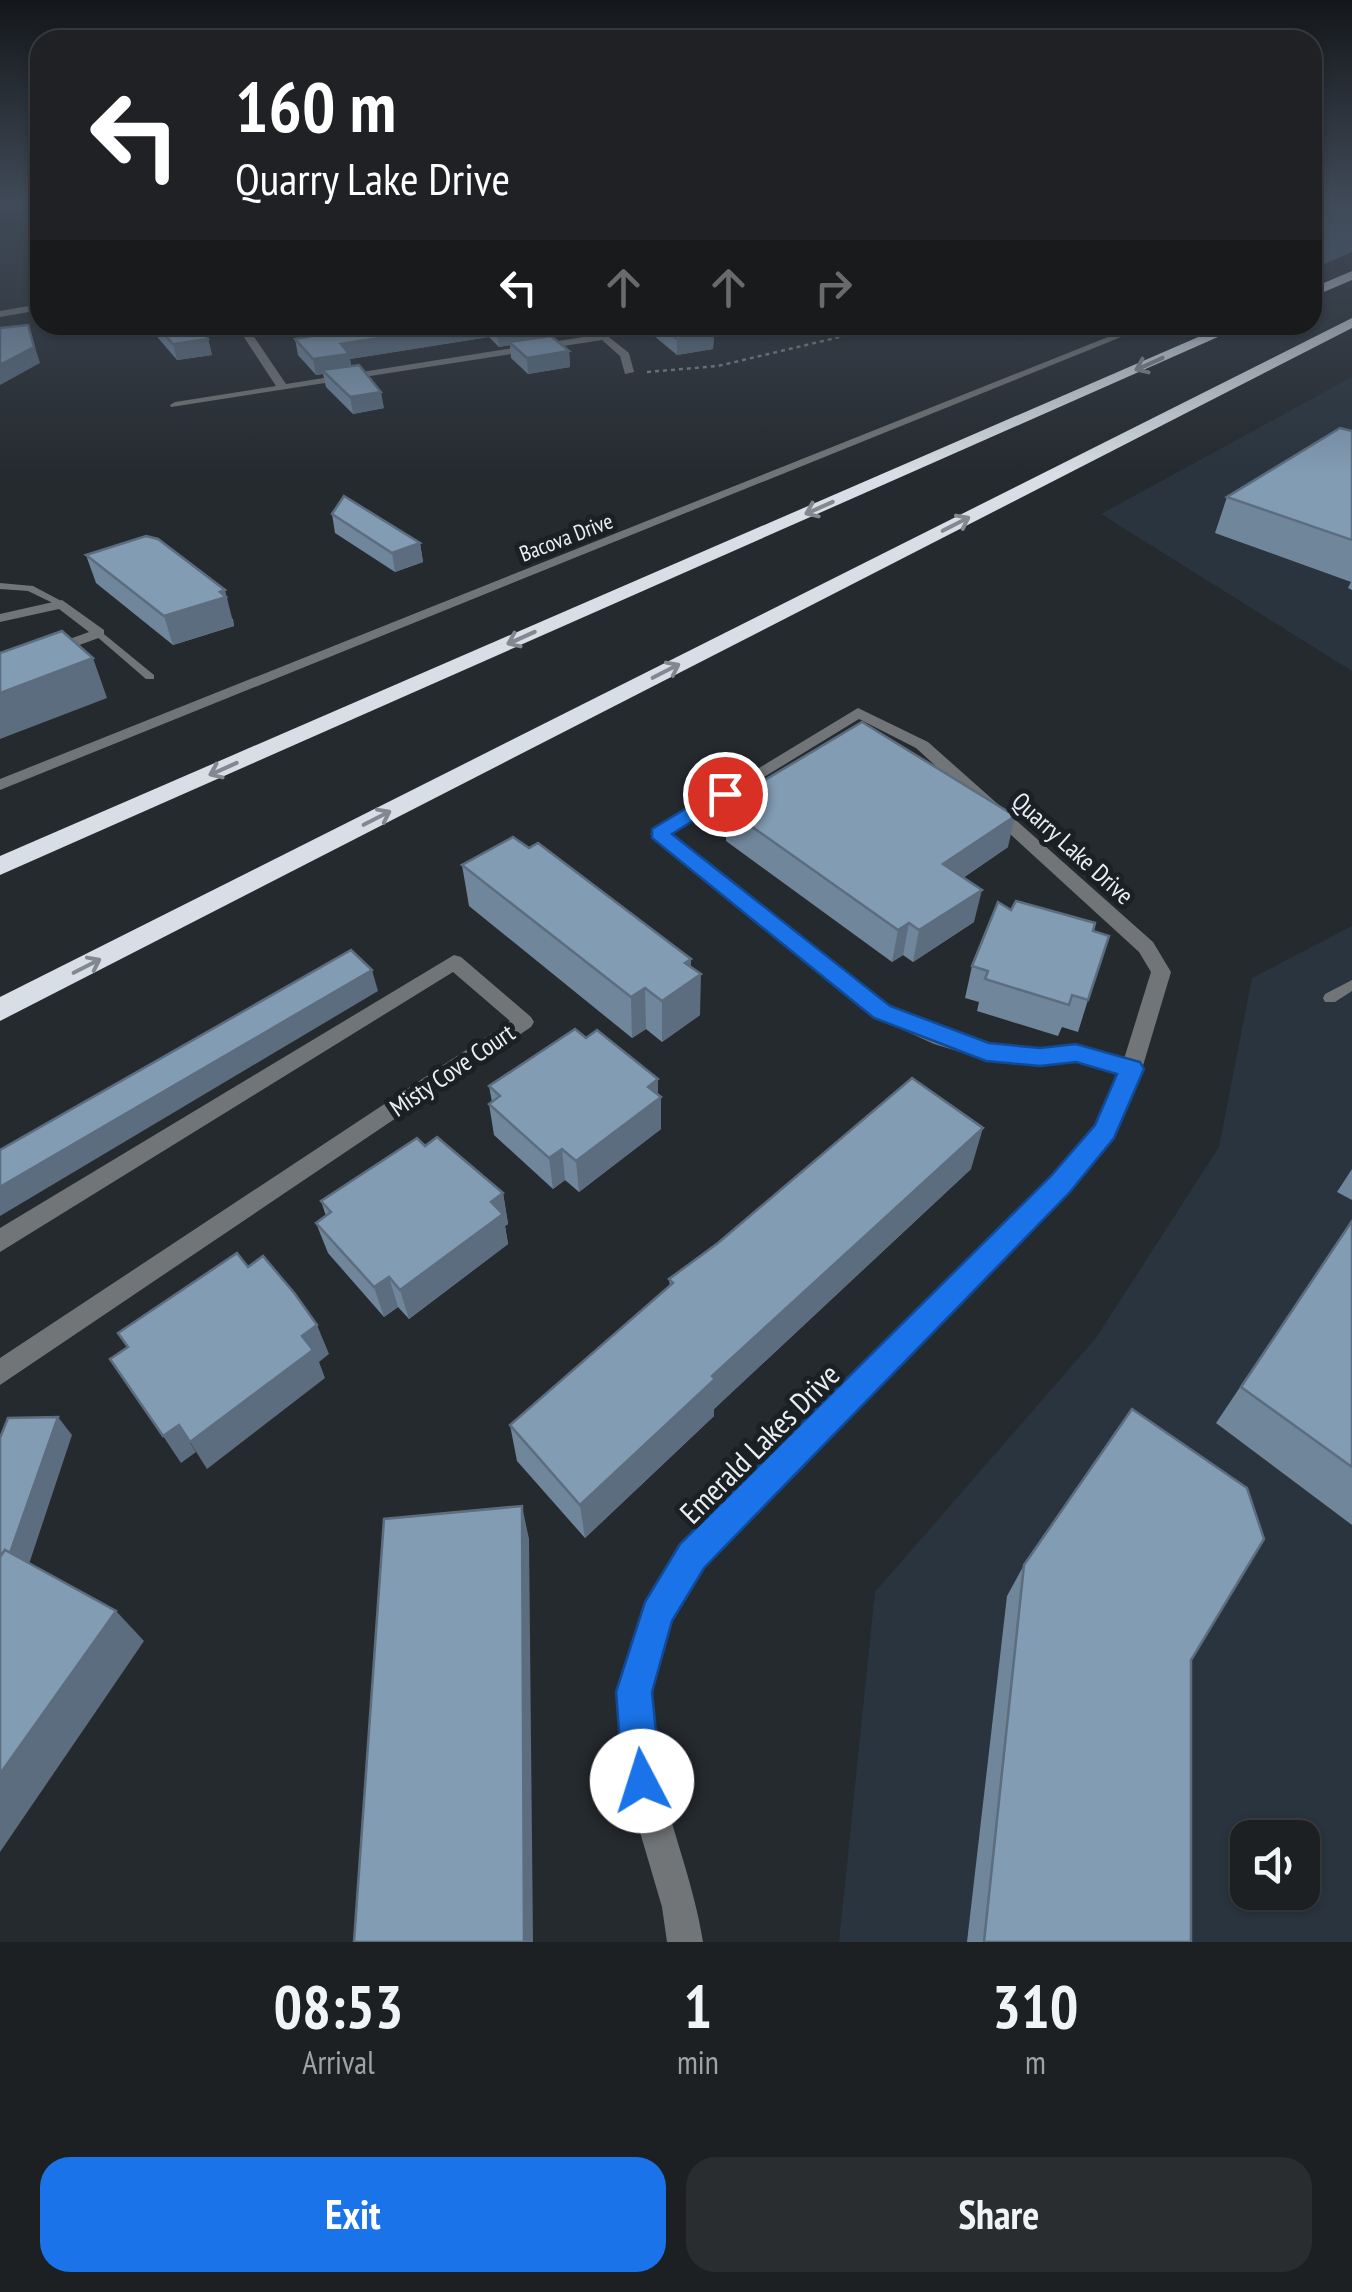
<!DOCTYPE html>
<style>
:root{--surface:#1c2023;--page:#292d30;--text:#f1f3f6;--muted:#a0a3a6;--line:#3a3e41;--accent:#1a73e8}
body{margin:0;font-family:"PT Sans Narrow",sans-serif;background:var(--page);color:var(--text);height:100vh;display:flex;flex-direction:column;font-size:38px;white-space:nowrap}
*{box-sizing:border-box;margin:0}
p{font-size:32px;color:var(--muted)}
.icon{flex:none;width:55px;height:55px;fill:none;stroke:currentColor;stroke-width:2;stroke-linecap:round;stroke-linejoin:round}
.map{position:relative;height:1942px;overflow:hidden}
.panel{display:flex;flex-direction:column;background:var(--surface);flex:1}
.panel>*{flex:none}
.top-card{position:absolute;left:30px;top:30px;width:1292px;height:305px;border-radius:30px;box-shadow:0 2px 8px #0004,0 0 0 2px var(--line);background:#202124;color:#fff;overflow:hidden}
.buttons{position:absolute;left:1230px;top:1820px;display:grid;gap:20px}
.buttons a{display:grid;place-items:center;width:90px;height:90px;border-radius:20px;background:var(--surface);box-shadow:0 2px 8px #0004,0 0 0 2px var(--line);font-size:50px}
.pin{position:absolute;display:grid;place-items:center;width:85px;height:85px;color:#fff;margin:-42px;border:5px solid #fff;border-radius:50%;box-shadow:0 2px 10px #0007}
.me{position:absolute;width:110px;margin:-55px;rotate:355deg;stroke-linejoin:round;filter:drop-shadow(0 0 8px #0008)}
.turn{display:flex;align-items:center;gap:35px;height:210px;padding:0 40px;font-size:45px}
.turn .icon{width:130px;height:130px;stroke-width:2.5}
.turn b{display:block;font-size:70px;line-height:85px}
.lanes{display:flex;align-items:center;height:95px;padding:0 40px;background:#0003;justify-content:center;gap:50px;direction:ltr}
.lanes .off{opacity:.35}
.eta{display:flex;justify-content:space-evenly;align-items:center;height:170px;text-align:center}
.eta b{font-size:60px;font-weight:800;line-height:70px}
.cta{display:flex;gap:20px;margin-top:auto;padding:20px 40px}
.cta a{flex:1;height:115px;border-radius:30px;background:var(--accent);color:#fff;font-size:40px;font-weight:800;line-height:115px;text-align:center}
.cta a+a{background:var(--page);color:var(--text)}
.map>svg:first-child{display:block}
.built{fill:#2a343e;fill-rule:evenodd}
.forest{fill:#4c657b}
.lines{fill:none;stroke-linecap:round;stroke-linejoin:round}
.path{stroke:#808589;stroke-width:2.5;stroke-dasharray:4 4;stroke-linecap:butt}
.service{fill:#727577;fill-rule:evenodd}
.minor{fill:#727577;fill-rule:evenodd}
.tertiary{fill:#727577;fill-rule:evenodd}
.motorway{fill:#d7dee5;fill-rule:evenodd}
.wall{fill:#70869b}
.shaded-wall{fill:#5b6d7e}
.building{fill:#829cb4;stroke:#5b6d7e;stroke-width:2.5}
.oneway{stroke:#82888f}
.route{fill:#1a73e8;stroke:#114b97;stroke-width:2.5}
.labels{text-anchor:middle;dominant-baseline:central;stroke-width:10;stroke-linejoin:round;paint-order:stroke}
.far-street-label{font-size:22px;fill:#ebeff3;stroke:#1b2025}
.street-label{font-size:25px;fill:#ebeff3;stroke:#1b2025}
.near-street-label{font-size:30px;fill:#ebeff3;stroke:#1b2025}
</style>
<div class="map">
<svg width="1352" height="1942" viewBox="0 0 1352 1942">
<rect width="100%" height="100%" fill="#252a2f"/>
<g class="built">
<polygon points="1352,377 1352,671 1101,514"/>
<path d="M1352 926V1942H839L875 1592 1096 1338 1219 1147 1252 978ZM1248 1838H1302V1892H1248Z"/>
</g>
<polygon class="forest" points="1313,202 1352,202 1352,252 1313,269"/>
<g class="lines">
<g class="path">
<polyline points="916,325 960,332 1008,325"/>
<polyline points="942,329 958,325"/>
<polyline points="647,372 718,366 890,325"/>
</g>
<g class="service">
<polygon points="0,583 33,586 67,604 59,606 28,591 0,589"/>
<polygon points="99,630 154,675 154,679 146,679 95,635 95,631"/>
<polygon points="1352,980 1352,991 1335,1002 1325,1002 1323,998 1325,994"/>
</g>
<g class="minor">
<polygon points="236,325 246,325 286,384 596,335 590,329 595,326 629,353 634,372 625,374 620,356 602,340 171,407 170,405 175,402 276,386"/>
<polygon points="1138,325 1151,325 0,790 0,779"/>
<polygon points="62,600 104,630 104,636 0,674 0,664 89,632 59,609 0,622 0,614"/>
<path d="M858 708 928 742 1153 942 1171 972 1142 1069 1116 1130 1069 1191 702 1566C682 1600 651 1653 650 1694 648 1781 690 1858 703 1942H667L662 1907 625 1781 618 1691 646 1603 682 1546 1053 1177 1096 1125 1118 1073 1076 1061 1041 1065 987 1060 934 1044 875 1017 650 834ZM859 719 916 748 1139 952 1151 972 1124 1059 1076 1045 1041 1049 987 1044 948 1032 889 1007 671 834Z"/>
<polygon points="454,955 461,957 531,1017 534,1022 531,1027 0,1385 0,1358 510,1021 453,972 0,1252 0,1228"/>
</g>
<polygon class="tertiary" points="40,304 40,310 0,317 0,311"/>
<g class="motorway">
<polygon points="1352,271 1352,280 1312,297 1312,288"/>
<polygon points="1352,318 1352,328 0,1021 0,997"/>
<polygon points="1226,325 1245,325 0,875 0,856"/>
</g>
</g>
<g class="wall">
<polygon points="147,325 199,325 208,339 212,355 177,360"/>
<polygon points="280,325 547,325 547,327 539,328 539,337 569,351 570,367 528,374 511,358 510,345 499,347 489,337 350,359 351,366 384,408 353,414 326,387 323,374 316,375 298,355 295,339 300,338"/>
<polygon points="647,325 701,325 714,334 713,349 677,355 647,330"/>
<polygon points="1352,431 1352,590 1348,588 1351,582 1215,533 1227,497"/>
<polygon points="332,514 420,543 423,562 395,572 335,533"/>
<polygon points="86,555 233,619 234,626 173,645 96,583"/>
<polygon points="733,799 1008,847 963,878 974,922 913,962 903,955 892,962 726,841 727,809 733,806"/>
<polygon points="462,865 691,967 700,1015 662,1042 646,1029 632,1038 469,906"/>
<polygon points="1011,910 1093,931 1088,1000 1078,1032 1062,1027 1058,1036 977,1011 979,1002 965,998 972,966"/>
<polygon points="489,1086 658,1095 661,1129 579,1192 565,1180 553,1189 494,1135 489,1104 492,1102"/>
<polygon points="425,1146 503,1193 508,1224 505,1226 508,1244 409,1319 398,1307 384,1317 328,1253 316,1223 326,1216 321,1201"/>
<polygon points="971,1169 714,1409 714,1416 585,1538 517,1461 510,1425 670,1286 669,1279"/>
<polygon points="1352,1169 1352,1200 1337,1192"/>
<polygon points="1352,1220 1352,1525 1216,1423"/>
<polygon points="1024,1565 1191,1660 1191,1942 967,1942 1007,1596"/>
</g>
<g class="shaded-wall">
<polygon points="28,325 40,363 0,385 0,365"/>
<polygon points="465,325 487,325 489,337 350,359 352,370 322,370 323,374 316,375 313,359 341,344"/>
<polygon points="528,325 547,325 547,327 539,328 539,340 509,342 510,345 499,347 497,331"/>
<polygon points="714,334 713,349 677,355 677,339"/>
<polygon points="208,339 212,355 177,360 173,344"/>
<polygon points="569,351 570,367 528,374 527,358"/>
<polygon points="381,392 384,408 353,414 350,397"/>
<polygon points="420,543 423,562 395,572 392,553"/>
<polygon points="225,590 234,626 173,645 164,616"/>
<polygon points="93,658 107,698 0,739 0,693"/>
<polygon points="1015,816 1008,847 936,896 943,864"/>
<polygon points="982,890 974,922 913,962 919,930"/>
<polygon points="909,923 903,955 892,962 898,930"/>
<polygon points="691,959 691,981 701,974 700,1015 662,1042 662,1001 685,963"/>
<polygon points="372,970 378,991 0,1216 0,1187"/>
<polygon points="645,988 646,1029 632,1038 631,997"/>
<polygon points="658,1079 658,1099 661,1097 661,1129 579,1192 576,1161 648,1087"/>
<polygon points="983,1128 971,1169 714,1409 714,1416 585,1538 580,1505 712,1376"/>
<polygon points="562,1149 565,1180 553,1189 549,1158"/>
<polygon points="503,1193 508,1224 505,1226 508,1244 409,1319 400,1290 491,1202"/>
<polygon points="389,1277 398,1307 384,1317 374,1287"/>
<polygon points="317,1325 329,1354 319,1362 325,1378 207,1469 190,1442 302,1336"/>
<polygon points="58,1417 72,1435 25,1576 8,1559"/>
<polygon points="179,1425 196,1452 181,1463 163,1436"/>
<polygon points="522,1506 529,1539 533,1942 524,1942"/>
<polygon points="116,1611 144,1641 0,1852 0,1774"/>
</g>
<g class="building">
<polygon points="28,325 34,347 0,365 0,328"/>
<polygon points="156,325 199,325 208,339 173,344"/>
<polygon points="301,325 465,325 341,344 349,354 313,359 295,339 317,335"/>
<polygon points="491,325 535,325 497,331"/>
<polygon points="660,325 701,325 714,334 677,339"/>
<polygon points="551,336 569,351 527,358 509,342"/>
<polygon points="359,365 381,392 350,397 322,370"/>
<polygon points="1340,428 1352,431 1352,540 1227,497"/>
<polygon points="344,496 420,543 392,553 332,514"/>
<polygon points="146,536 158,539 225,590 220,592 226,597 164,616 86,555"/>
<polygon points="62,631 93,658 0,693 0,653"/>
<polygon points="862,722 1015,816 943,864 982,890 919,930 909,923 898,930 727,809 739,803 733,799"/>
<polygon points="513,837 529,848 538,843 691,959 685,963 701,974 662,1001 645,988 631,997 462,865"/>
<polygon points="1016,901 1095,923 1093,931 1109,936 1088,1000 1072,995 1069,1005 985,979 988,971 972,966 998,902 1011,910"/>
<polygon points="351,950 372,970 0,1187 0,1150"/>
<polygon points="575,1029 586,1038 597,1030 658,1079 648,1087 661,1097 576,1161 562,1149 549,1158 489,1104 500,1096 489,1086"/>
<polygon points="912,1078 983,1128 712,1376 715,1379 580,1505 510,1425 673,1283 669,1279 718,1243"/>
<polygon points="437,1137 503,1193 491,1202 503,1214 400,1290 389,1277 374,1287 316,1223 331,1212 321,1201 417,1138 425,1146"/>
<polygon points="1352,1221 1352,1467 1241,1387"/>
<polygon points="237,1253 248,1267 263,1256 295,1294 317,1325 302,1336 313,1350 190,1442 179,1425 163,1436 110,1359 128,1347 118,1333"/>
<polygon points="1132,1409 1247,1488 1264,1539 1191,1660 1191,1942 984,1942 1024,1565"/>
<polygon points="58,1417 10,1553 5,1550 0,1557 0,1438 8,1418"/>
<polygon points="522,1506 524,1942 354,1942 384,1519"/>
<polygon points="5,1550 116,1611 0,1774 0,1557"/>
</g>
<defs><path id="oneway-shaft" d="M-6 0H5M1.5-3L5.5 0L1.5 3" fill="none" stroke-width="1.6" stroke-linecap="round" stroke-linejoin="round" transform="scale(2.5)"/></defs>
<g class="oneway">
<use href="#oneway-shaft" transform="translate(1149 364) rotate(156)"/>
<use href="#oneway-shaft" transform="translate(819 508) rotate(156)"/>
<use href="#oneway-shaft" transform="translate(956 524) rotate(-27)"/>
<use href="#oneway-shaft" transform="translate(521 638) rotate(156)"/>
<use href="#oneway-shaft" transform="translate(666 671) rotate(-27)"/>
<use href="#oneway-shaft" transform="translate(223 769) rotate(156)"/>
<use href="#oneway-shaft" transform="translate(377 818) rotate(-27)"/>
<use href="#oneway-shaft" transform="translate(87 966) rotate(-27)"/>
</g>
<linearGradient id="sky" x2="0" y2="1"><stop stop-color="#14171a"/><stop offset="0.43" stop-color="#404a58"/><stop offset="1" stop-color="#404a58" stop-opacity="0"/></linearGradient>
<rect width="1352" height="474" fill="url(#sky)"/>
<polygon class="route" points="718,789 735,794 672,834 890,1006 989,1043 1040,1048 1076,1044 1140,1062 1144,1069 1114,1138 1070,1192 704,1568 672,1621 652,1692 661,1781 656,1795 642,1800 629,1795 623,1781 616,1692 645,1602 680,1544 1051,1176 1095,1125 1117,1074 1076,1062 1040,1066 986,1061 874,1018 652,838 652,829"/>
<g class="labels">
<g class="far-street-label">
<text transform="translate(566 537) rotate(-21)">Bacova Drive</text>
</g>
<g class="street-label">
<text transform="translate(1073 848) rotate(42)">Quarry Lake Drive</text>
<text transform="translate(452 1070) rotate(-34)">Misty Cove Court</text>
</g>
<g class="near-street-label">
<text transform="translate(759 1443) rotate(-45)">Emerald Lakes Drive</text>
</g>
</g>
</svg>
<div class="buttons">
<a><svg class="icon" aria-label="sound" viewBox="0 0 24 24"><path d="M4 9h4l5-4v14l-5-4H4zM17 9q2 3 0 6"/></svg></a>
</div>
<div class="pin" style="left:725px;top:794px;background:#d93025"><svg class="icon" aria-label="arrive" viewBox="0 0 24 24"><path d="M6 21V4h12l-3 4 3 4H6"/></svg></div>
<svg class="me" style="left:642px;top:1781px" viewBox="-20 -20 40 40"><circle r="19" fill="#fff"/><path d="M0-13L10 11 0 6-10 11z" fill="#1a73e8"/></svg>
<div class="top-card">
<div class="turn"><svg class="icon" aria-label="left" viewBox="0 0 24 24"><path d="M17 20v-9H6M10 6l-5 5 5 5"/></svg><div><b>160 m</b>Quarry Lake Drive</div></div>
<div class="lanes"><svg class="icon" aria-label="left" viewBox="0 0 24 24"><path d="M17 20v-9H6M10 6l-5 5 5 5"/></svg><svg class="icon off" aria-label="ahead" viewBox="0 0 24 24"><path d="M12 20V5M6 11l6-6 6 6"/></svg><svg class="icon off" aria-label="ahead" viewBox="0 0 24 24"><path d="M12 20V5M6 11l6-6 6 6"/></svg><svg class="icon off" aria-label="right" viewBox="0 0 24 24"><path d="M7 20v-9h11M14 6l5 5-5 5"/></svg></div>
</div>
</div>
<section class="panel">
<div class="eta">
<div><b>08:53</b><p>Arrival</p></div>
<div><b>1</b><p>min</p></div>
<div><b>310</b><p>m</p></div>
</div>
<div class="cta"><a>Exit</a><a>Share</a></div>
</section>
